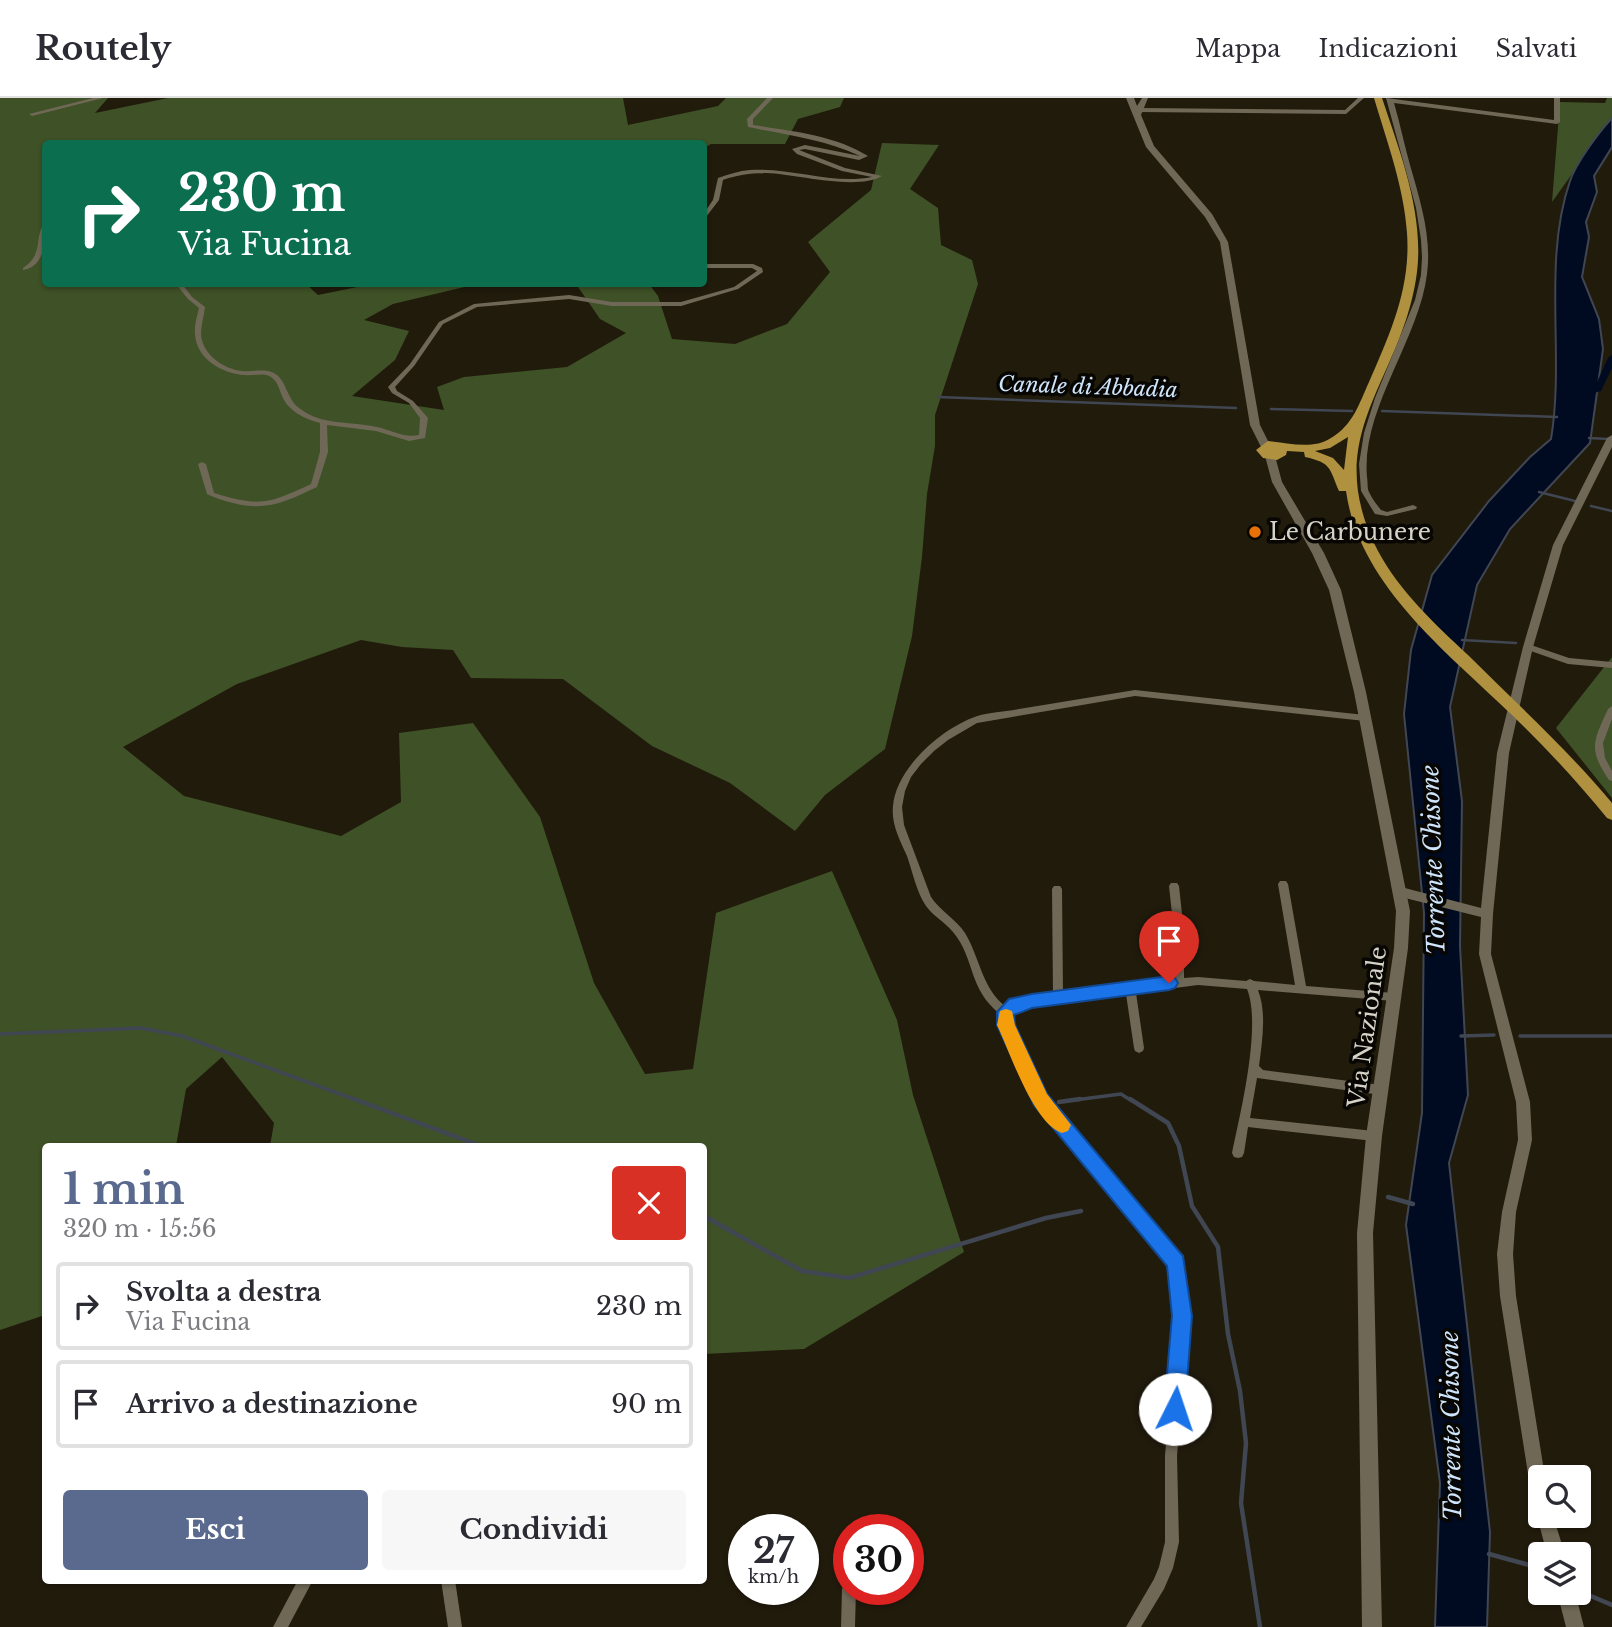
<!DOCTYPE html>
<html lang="it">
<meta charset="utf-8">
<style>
:root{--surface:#fff;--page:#f7f7f7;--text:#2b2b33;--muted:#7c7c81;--line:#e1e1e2;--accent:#5a6a8e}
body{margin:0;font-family:"Libre Baskerville",serif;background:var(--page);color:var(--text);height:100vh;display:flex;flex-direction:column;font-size:26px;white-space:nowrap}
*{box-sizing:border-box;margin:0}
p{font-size:23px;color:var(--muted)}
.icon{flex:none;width:38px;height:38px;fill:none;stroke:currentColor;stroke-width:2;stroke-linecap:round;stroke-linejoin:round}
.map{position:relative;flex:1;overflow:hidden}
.panel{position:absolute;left:42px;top:1045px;width:665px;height:441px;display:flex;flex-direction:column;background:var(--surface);border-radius:7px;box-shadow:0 2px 5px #0004}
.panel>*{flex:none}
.guide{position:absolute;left:42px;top:42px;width:665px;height:147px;border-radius:7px;box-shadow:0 2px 5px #0004;background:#0b6e4f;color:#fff;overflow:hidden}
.fabs{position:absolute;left:1528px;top:1367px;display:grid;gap:14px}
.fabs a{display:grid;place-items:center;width:63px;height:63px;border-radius:7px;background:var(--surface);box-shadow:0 2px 5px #0004;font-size:35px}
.speed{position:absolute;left:728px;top:1416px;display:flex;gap:14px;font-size:35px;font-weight:700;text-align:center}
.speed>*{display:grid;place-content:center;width:91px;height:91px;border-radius:50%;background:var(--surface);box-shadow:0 2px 5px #0004;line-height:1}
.speed small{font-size:18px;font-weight:400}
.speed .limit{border:10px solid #d22;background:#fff;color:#111}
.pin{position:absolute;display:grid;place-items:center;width:60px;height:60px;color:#fff;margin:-72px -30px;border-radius:50% 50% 50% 0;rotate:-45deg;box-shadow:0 0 7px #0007}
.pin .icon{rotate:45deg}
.me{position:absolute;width:77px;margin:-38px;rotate:4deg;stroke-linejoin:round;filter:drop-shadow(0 0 5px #0008)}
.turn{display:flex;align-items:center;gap:24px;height:147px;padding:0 21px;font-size:32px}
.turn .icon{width:91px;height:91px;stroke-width:2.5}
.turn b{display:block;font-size:49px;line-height:60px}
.round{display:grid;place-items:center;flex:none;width:74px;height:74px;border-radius:7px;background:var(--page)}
.headline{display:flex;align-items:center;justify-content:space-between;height:119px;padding:0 21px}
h1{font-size:42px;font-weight:700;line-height:52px;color:var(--accent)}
.button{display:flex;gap:14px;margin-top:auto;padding:14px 21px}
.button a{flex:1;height:80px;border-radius:7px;background:var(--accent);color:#fff;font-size:28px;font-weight:700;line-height:80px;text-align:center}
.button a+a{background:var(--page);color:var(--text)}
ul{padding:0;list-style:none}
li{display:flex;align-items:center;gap:21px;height:88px;margin:0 14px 10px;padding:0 7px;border:4px solid var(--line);border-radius:7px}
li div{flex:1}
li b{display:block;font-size:26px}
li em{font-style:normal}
header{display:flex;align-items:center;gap:42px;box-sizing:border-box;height:98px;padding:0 35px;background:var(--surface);border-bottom:2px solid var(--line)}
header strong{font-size:33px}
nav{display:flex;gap:38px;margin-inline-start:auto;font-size:24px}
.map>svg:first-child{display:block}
.forest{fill:#3f5126}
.water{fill:#000a20;stroke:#404652;stroke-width:2}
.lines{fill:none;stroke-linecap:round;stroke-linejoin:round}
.stream-far2{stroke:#404652;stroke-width:2.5}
.stream-far1{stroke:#404652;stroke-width:3.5}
.stream{stroke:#404652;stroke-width:4.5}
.canal{fill:#000a20;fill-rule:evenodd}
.minor{fill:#6f6856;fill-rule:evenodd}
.tertiary{fill:#6f6856;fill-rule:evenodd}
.secondary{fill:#6f6856;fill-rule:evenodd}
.primary{fill:#af913f;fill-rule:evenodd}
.route{fill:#1a73e8;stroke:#114b97;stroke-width:2}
.slow{fill:#f59e0b}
.food-dot{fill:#e8710a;stroke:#080602;stroke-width:2.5}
.labels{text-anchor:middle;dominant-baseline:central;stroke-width:7;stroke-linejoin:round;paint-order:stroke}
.far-water-label{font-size:21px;font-style:italic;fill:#cee5fc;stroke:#080602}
.poi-label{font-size:23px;fill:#d5d2c7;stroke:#080602;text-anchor:start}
.street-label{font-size:23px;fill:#d5d2c7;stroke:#080602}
.water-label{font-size:24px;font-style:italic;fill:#cee5fc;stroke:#080602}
</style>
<header>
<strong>Routely</strong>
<nav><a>Mappa</a><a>Indicazioni</a><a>Salvati</a></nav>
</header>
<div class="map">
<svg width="1612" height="1529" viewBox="0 0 1612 1529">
<rect width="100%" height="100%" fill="#211b0c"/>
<g class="forest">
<polygon points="0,0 108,0 95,15 168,0 623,0 628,27 718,8 726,0 844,0 840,9 798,21 785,46 711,46 704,50 704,46 46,46 46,186 306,186 318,197 372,186 477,186 393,206 364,222 409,233 395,262 352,298 444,312 437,289 464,279 567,269 626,235 600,221 576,186 556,186 649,186 658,198 672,241 735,246 787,226 830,174 808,144 871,92 882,45 939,47 910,91 938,110 941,147 972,162 978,186 935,317 935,348 927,396 922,459 912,538 885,651 825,697 795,733 730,685 652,648 563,581 471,580 453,552 402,549 361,542 237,586 123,649 184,698 341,738 401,704 399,635 473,625 540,719 594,885 645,976 693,971 716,815 832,773 897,922 913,997 964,1154 804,1251 704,1256 704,1048 270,1048 274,1025 222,959 186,991 176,1048 46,1048 45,1217 0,1232"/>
<polygon points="1607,0 1612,0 1612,20 1552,104 1560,4 1605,5"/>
<polygon points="1612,559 1612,700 1556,630"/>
</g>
<path class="water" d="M1612 20V49L1594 78 1597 94 1586 124 1589 139 1582 179 1599 221 1603 251 1590 345 1510 431 1477 487 1450 609 1462 703 1460 848 1468 997 1449 1065 1490 1434 1487 1529H1435L1440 1385 1406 1127 1422 1015 1424 815 1404 616 1411 552 1432 477 1489 403 1530 359 1551 341C1565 258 1542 164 1570 83 1576 65 1599 34 1612 20Z"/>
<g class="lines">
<g class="stream-far2">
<polyline points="938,299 1236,310"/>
<polyline points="1271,311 1352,313"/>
<polyline points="1382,313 1557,319"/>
<polyline points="1589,340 1608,341"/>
<polyline points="1539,394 1575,403"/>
<polyline points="1591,408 1612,413"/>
<polyline points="1462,542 1516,545"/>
</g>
<g class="stream-far1">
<polyline points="0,936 141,930 182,938 359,1003"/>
<polyline points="1461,938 1494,937"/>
<polyline points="1520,938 1612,938"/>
<polyline points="1067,1003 1121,996 1132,1003"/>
</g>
<g class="stream">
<polyline points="354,1001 481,1048"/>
<polyline points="1130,1001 1168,1025 1179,1048 1192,1108 1218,1149 1228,1236 1240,1293 1246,1345 1241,1405 1260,1529"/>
<polyline points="1059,1004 1080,1001"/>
<polyline points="1388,1099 1413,1106"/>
<polyline points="704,1118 802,1173 849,1180 1046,1120 1081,1113"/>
<polyline points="1489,1456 1540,1470"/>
<polyline points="1586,1496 1612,1507"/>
</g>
<polygon class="canal" points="1612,257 1612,270 1601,293 1594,295 1593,293 1608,260"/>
<g class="minor">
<polygon points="93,0 103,0 32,18 29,16"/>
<path d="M767 0H773L753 21V27C791 33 835 37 868 58L859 62 805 51 799 52 845 70 882 78C856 93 797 76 766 75 751 75 737 77 723 82L719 102 706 119 704 120V115L713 102 718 80C729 76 739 73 750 72 791 69 832 87 872 79L842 73 797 56 792 51 805 47 860 58C823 41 787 37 748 29L747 21Z"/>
<polygon points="1358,0 1364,0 1346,16 1139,14 1136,12 1139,10 1345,12"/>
<path d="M1386 0 1554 22V0H1560V24L1557 26 1394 5C1400 25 1404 46 1410 67 1420 102 1432 139 1427 176 1419 242 1361 311 1367 379 1368 384 1367 390 1369 394 1372 401 1377 407 1381 412L1387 414 1413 407 1417 409 1416 411 1387 418 1375 416 1361 393 1359 366 1364 335 1375 300 1415 202 1421 177 1422 159 1421 142 1416 110Z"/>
<path d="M46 123C46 142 45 169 23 172V170C46 154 32 140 46 123Z"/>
<path d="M704 166H753L762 170 763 174 738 191 681 208H612L569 201 477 209 443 226 414 268 395 289 397 293 413 303 428 320 425 340 409 343 376 333 327 327 328 354 317 389C287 403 267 414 233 405 224 403 215 400 207 396L198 366 202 364 206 366 214 395C260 409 268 406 311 386L320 354V325C305 321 288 313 282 298 279 291 278 284 271 279 264 274 253 278 245 277 223 276 196 261 195 236 194 228 197 218 199 210L188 201 176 186H182L192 199 205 209C204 218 201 227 201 236 202 256 223 271 242 273 253 274 264 270 274 275 287 282 286 300 299 310 322 328 350 323 377 329 391 332 403 340 419 337L420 320 409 305 392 295 388 289 410 266 439 224 474 206 569 197 612 204H681L734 189 757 173 752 170H704Z"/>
<polygon points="1528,546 1569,560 1612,564 1612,570 1568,566 1525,551 1524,549"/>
<path d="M1135 592 1365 617 1369 620 1365 623 1135 598 977 625 948 642 934 653 921 666 911 679 905 693 902 709 904 727 931 799C940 813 956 821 965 835 980 860 982 890 1005 908L1015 902 1053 896 1052 791 1054 788H1060L1062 791 1063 895 1174 882V835L1169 788 1171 785H1177L1179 788 1184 835V880L1198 879 1246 883 1250 881 1254 883 1295 887 1278 786 1280 783H1286L1288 786 1306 888 1394 895 1398 896 1399 899 1398 902 1394 903 1258 892C1267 915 1262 944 1259 968L1263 972 1381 987 1385 989 1386 992 1385 995 1381 997 1257 980 1250 1020 1374 1033 1378 1035 1380 1038 1378 1041 1374 1043 1248 1029 1244 1055 1242 1059 1238 1060 1234 1059 1232 1055C1240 1016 1262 928 1247 891L1198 887 1136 895 1144 950 1143 953 1139 955 1135 953 1134 950 1126 896 1032 907 1018 910 1010 916 1011 927 1044 999 1182 1164 1188 1218 1177 1358 1179 1444 1173 1470 1164 1491 1141 1529H1126L1154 1481 1159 1469 1165 1444V1358L1176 1218 1170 1166 1036 1005 1001 927 1000 916C968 891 975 860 953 834 945 824 933 818 926 808 916 793 913 775 907 758 900 742 891 726 893 708 896 671 939 633 972 620 986 614 1004 614 1019 611 1058 605 1096 598 1135 592Z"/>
<path d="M1612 608V621L1603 645 1605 660 1612 673V683L1609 682C1588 651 1593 644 1608 611Z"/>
<polygon points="298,1482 313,1482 288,1529 273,1529"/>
<polygon points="441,1482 455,1482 462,1529 448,1529"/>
<polygon points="849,1484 849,1491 856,1491 855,1529 841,1529 842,1491 844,1486"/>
</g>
<g class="tertiary">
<polygon points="1612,337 1612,349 1563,447 1533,549 1509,655 1493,816 1491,856 1530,1004 1532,1042 1516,1114 1513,1156 1516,1198 1545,1379 1540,1379 1540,1409 1534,1407 1532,1401 1500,1198 1497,1156 1502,1114 1518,1042 1516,1004 1479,856 1481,819 1401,799 1397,797 1395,794 1397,791 1401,789 1481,810 1497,655 1523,549 1553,447 1607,340"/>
<polygon points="1540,1412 1540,1418 1553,1418 1565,1456 1547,1456 1537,1418"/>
<polygon points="1557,1494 1575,1494 1584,1529 1566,1529"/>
</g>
<g class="secondary">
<polygon points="1126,0 1134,0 1137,8 1142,0 1148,0 1141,17 1154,48 1212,116 1228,144 1260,327 1270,347 1269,349 1261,349 1250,327 1220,144 1205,119 1146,49"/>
<polygon points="1270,355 1275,358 1282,384 1324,455 1341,492 1366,594 1410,813 1408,850 1382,1038 1373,1135 1382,1529 1362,1529 1357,1135 1366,1038 1394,850 1396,813 1354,594 1329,492 1312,455 1272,384 1265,358"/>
</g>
<path class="primary" d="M1374 0H1382C1401 57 1426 120 1416 181 1399 287 1319 338 1378 453 1400 494 1435 526 1468 557 1517 606 1568 652 1612 705V722L1607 720C1577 683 1546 650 1512 617 1448 555 1359 487 1346 393H1339C1329 370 1332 365 1305 359L1304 354 1287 353 1286 357 1277 362 1263 360 1256 352 1268 343C1288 345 1313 352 1331 340 1353 327 1359 306 1369 284 1390 236 1411 190 1407 135 1404 89 1387 44 1374 0ZM1348 339 1344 372 1333 360 1315 353 1330 350Z"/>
</g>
<polygon class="route" points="1169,878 1175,880 1178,885 1175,890 1169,892 1032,910 1014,917 1015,927 1047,996 1183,1158 1192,1218 1185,1311 1182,1319 1175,1322 1167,1319 1164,1311 1172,1218 1167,1168 1034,1007 997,927 997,914 1009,901 1032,896"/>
<path class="slow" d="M1006 911 1012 913 1015 927 1047 996 1071 1027 1068 1033 1062 1035C1033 1025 1010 954 997 927L1000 913Z"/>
<circle class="food-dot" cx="1255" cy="434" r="7"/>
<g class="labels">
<g class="far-water-label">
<text transform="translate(1088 289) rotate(2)">Canale di Abbadia</text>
</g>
<g class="poi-label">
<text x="1269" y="434">Le Carbunere</text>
</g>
<g class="street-label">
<text transform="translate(1367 929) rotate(-82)">Via Nazionale</text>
</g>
<g class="water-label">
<text transform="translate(1433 762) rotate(-92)">Torrente Chisone</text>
<text transform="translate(1451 1328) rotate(-91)">Torrente Chisone</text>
</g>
</g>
</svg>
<div class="fabs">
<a><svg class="icon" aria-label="search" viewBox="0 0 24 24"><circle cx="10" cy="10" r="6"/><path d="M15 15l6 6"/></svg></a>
<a><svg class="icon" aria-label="layers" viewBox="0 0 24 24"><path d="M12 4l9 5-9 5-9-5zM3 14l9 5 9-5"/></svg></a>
</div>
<div class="speed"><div>27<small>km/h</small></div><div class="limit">30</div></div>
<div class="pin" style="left:1169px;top:885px;background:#d93025"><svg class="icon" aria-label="arrive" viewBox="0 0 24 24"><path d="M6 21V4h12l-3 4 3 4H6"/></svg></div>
<svg class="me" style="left:1175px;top:1311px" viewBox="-20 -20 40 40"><circle r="19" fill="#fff"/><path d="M0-13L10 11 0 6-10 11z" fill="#1a73e8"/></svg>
<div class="guide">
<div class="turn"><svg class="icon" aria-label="right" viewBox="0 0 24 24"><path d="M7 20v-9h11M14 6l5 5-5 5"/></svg><div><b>230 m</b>Via Fucina</div></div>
</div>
<section class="panel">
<div class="headline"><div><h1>1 min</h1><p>320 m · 15:56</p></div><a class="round" style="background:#d93025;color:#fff"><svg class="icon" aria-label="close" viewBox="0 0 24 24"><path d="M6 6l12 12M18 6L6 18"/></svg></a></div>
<ul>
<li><svg class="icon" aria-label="right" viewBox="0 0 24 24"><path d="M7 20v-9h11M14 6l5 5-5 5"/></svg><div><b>Svolta a destra</b><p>Via Fucina</p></div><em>230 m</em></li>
<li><svg class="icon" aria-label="arrive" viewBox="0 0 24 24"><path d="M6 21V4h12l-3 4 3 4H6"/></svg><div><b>Arrivo a destinazione</b></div><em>90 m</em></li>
</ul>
<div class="button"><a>Esci</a><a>Condividi</a></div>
</section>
</div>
